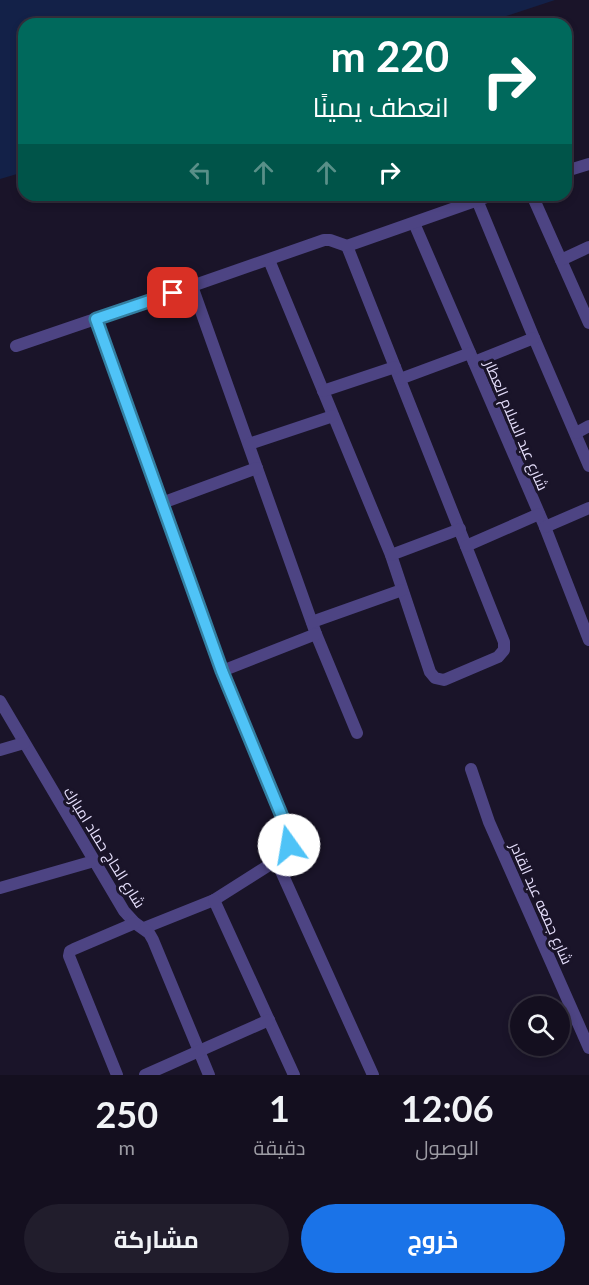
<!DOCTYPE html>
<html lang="ar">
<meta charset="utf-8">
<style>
:root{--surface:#140f1f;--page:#211d2c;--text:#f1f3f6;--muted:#9d9ca4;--line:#332f3d;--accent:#1a73e8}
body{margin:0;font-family:Lato,Cairo,sans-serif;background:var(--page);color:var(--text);direction:rtl;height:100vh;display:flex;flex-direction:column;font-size:22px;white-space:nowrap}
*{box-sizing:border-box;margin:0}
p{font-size:20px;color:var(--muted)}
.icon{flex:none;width:33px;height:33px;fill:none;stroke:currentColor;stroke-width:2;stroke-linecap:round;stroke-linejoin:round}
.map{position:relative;height:1075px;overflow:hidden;direction:ltr}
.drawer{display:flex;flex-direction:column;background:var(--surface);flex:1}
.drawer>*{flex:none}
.hud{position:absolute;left:18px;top:18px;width:554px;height:183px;border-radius:18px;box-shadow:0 3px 9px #0003,0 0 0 2px var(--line);direction:rtl;background:#00695c;color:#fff;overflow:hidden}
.buttons{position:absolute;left:510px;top:996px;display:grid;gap:12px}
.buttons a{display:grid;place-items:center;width:60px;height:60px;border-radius:50%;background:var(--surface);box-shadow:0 3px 9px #0003,0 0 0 2px var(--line);font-size:30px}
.pin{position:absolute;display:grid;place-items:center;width:51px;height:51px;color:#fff;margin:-26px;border-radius:12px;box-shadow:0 3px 9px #0006}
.me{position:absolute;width:66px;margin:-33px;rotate:347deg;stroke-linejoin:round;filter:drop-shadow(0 0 4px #0008)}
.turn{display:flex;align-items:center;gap:21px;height:126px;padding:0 24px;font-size:27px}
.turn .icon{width:78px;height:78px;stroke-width:2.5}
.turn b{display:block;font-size:42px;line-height:51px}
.lanes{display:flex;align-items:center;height:57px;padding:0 24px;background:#0003;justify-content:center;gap:30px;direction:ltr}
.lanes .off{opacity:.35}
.eta{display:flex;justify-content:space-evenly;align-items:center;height:102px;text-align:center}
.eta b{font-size:36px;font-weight:700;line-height:42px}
.action{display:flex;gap:12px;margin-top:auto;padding:12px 24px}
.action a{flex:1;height:69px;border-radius:36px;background:var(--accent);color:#fff;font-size:24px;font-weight:700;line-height:69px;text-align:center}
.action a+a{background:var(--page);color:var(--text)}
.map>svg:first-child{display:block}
.water{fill:#132148}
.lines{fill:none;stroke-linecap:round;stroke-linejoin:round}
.street{stroke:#4d4483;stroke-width:12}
.route-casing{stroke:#337fa1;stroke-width:15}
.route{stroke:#4fc3f7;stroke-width:10}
.labels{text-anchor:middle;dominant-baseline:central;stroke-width:6;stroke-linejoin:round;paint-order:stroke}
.street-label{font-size:15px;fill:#e6dffc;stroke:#1a1429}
</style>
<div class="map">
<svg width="589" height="1075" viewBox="0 0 589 1075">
<rect width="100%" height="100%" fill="#1a1429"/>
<polygon class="water" points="0,0 555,0 482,24 24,24 24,172 0,179"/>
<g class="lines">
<g class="street">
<polyline points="566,171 589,164"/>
<polyline points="532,195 589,323"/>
<polyline points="477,200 534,338 589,466"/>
<polyline points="414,223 545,527 589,640"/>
<polyline points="269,260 391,555 430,672 435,678 444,680 498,657 504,650 504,642 347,246"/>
<polyline points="561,260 589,247"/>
<polyline points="192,286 316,634 357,733"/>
<polyline points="96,319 222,671 288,831 289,845 282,857 214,900 144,928"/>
<polyline points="16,346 192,286 324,240 330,240 347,246 492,195"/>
<polyline points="474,362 534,338"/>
<polyline points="400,379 470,353"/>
<polyline points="323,391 395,367"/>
<polyline points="576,433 589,426"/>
<polyline points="249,444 333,416"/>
<polyline points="162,503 257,468"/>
<polyline points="545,527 589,508"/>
<polyline points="466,546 539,514"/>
<polyline points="391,555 460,529"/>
<polyline points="312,622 402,590"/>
<polyline points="222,671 316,634"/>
<polyline points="0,701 124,911 135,923 149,933 153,940 209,1075"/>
<polyline points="0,750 24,743"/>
<polyline points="471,769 489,822 589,1048"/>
<polyline points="276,860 373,1075"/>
<polyline points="0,888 94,861"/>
<polyline points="214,900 294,1075"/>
<polyline points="117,1075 69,956 70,951 74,949 135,923"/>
<polyline points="145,1075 269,1020"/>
</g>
</g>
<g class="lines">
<g class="route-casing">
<polyline id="route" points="173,293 96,319 222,671 288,831 289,845"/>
</g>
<use href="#route" class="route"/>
</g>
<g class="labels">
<g class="street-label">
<text transform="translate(517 425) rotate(67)">شارع عبد السلام العطار</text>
<text transform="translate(105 847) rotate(58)">شارع الحاج حماد امبارك</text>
<text transform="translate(542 903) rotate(66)">شارع جمعه عبد القادر</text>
</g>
</g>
</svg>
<div class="buttons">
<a><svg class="icon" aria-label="search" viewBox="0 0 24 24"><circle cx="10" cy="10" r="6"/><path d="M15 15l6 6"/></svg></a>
</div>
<div class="pin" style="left:173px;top:293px;background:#d93025"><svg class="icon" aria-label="arrive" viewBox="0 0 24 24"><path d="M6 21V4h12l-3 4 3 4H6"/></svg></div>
<svg class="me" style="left:289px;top:845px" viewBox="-20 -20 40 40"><circle r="19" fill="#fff"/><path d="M0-13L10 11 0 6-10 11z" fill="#4fc3f7"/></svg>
<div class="hud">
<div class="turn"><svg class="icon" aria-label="right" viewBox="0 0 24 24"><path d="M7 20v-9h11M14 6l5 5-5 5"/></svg><div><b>220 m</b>انعطف يمينًا</div></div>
<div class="lanes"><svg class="icon off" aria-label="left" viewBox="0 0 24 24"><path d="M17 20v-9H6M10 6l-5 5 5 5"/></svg><svg class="icon off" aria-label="ahead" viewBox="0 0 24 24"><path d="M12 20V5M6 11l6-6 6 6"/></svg><svg class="icon off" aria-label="ahead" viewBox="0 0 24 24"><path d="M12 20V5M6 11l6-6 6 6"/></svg><svg class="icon" aria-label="right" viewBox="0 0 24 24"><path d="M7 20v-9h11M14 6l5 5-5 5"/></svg></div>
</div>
</div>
<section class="drawer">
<div class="eta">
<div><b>12:06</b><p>الوصول</p></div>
<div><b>1</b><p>دقيقة</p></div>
<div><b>250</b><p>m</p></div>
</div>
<div class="action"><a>خروج</a><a>مشاركة</a></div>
</section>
